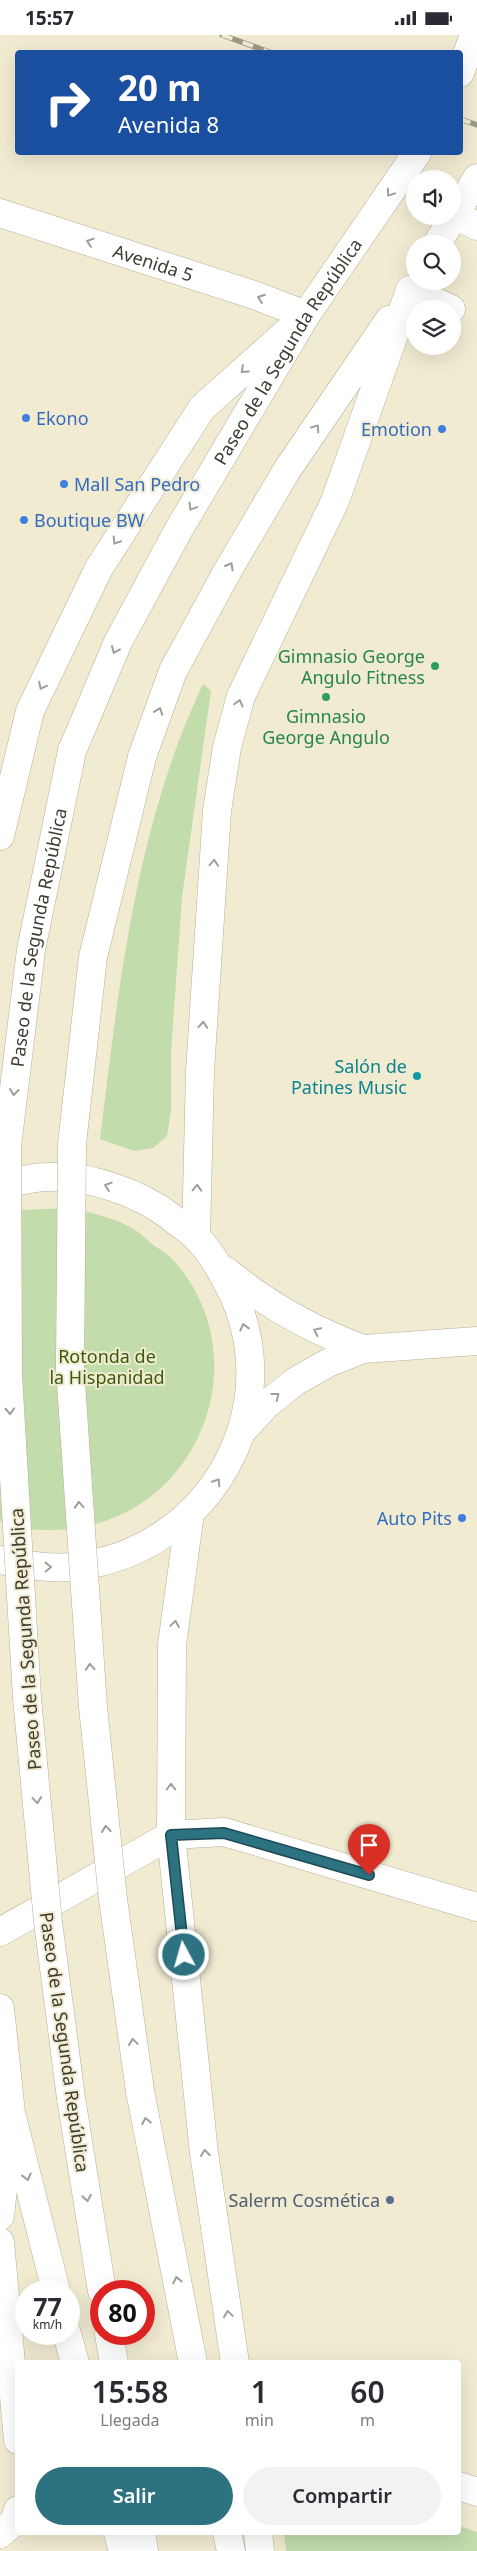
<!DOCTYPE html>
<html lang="es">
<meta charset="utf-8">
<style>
:root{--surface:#fff;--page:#f2f2f3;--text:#2b2b33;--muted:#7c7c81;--accent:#2d7281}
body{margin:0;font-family:"Noto Sans",sans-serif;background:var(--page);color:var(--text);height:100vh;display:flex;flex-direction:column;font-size:19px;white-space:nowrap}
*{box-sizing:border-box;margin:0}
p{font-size:16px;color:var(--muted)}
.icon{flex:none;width:28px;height:28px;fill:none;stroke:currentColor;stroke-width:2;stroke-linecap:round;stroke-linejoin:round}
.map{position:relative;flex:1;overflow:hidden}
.details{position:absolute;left:15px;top:2325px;width:446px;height:175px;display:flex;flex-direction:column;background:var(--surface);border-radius:5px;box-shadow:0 5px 20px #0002}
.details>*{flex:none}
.guide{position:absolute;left:15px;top:15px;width:448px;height:105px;border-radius:5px;box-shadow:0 5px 20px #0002;background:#1a4fa0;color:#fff;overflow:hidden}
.buttons{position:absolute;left:406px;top:135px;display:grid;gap:10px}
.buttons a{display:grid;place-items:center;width:55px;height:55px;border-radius:50%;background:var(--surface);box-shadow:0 5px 20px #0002;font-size:25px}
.speed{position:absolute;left:15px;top:2245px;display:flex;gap:10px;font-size:25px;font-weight:700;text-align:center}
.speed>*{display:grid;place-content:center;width:65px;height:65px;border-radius:50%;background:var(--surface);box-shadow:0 5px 20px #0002;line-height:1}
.speed small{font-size:12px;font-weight:400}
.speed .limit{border:8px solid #d22;background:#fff;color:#111}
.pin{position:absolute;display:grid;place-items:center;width:42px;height:42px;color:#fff;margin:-51px -21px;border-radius:50% 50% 50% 0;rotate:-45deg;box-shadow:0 0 5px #0007}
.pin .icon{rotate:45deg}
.me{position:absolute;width:55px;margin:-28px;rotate:354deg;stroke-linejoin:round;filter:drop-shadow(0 0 4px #0008)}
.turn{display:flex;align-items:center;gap:18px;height:105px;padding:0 20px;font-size:22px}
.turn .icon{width:65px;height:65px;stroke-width:2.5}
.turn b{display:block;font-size:35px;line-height:42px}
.eta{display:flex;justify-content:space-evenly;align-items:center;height:85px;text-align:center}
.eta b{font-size:30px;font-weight:600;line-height:35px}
.action{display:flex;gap:10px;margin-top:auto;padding:10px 20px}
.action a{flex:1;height:58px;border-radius:30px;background:var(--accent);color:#fff;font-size:20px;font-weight:600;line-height:58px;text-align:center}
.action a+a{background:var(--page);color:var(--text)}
.status{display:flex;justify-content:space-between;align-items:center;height:35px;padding:0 25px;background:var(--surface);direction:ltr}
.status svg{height:14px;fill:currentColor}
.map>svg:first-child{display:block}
.green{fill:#c2dcac}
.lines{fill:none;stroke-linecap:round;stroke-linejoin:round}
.minor-casing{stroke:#b5b098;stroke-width:29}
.highway-casing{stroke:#b5b098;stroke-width:29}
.minor{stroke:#fff;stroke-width:28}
.highway{stroke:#fff;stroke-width:28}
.rail-casing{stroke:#9d9987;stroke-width:5.5}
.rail{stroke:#f1ebd2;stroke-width:4;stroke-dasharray:11;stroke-linecap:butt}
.highway-bridge-casing{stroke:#b5b098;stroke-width:29;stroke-linecap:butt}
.highway-bridge{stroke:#fff;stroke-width:28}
.oneway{stroke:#9e9e98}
.route-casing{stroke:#1d4a54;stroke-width:12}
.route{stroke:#2d7281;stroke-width:9}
.shop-dot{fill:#3f7fe0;stroke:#f1ebd2;stroke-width:2}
.leisure-dot{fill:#2e9e5b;stroke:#f1ebd2;stroke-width:2}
.culture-dot{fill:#0f9aa8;stroke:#f1ebd2;stroke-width:2}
.service-dot{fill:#5c6f8a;stroke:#f1ebd2;stroke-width:2}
.labels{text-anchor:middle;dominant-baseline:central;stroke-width:4;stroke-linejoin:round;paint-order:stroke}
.street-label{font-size:18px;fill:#3e3c32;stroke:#f1ebd2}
.shop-label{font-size:18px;fill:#366cbe;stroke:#f1ebd2;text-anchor:start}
.leisure-label{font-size:18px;fill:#27864d;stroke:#f1ebd2;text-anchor:end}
.culture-label{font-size:18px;fill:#0d838f;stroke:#f1ebd2;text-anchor:end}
.park-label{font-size:18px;fill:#3a5b0a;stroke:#f1ebd2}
.service-label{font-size:18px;fill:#4e5e75;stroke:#f1ebd2;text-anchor:end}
</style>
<div class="status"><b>15:57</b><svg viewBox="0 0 49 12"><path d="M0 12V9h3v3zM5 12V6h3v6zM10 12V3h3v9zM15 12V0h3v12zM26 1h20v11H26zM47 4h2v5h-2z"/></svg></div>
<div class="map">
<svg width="477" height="2516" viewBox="0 0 477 2516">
<rect width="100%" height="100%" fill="#f1ebd2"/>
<g class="green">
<path d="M203 649 211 656 182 862 171 1017V1076L167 1101 153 1113 134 1116 100 1104C119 950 136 790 203 649Z"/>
<path d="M74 1173C92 1179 113 1182 128 1191 137 1195 145 1203 152 1209 159 1214 168 1219 173 1225 260 1321 201 1477 74 1493 50 1497 23 1496 0 1486V1182L18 1175Z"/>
<polygon points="459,2491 477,2497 477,2516 286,2516 284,2498 459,2498"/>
</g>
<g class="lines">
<g class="minor-casing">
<g id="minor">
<path id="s1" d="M0 178 254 260 306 280"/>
<polyline points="454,180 477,191"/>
<polyline points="410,255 451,274"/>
<polyline points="0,1897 171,1800 224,1797 477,1872"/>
<polyline points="0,2181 11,2082"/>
<polyline points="0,2207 18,2405"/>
<polyline points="459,2451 477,2457"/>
<polyline points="0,2499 14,2487 18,2475"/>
</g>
</g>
<g class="highway-casing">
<g id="highway">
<polyline points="460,38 474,0"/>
<polyline points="437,209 477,143"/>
<path id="s2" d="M72 716 118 607 179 494 306 280 417 118"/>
<polyline points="142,722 173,636 228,535 287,435 389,285"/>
<polyline points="0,801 30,676 99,533 202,373 287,297"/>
<path d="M0 1150C16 1147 32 1142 48 1142 89 1140 140 1158 171 1182 179 1189 188 1194 195 1201 210 1215 220 1233 229 1251 291 1370 211 1515 78 1531 52 1535 26 1530 0 1525"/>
<polyline points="196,1202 200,1036 217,776 227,712 241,661 335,466 410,255"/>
<path d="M226 1236C268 1271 312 1295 363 1314"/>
<polyline points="242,1396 267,1369 296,1346 328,1328 363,1314 477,1306"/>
<polyline points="190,1478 172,1610 171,1800 204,2118 235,2328"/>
<polyline points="0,1973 10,2069"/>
<polyline points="0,2050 11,2078 56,2256"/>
<polyline points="140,2056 193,2328"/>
<polyline points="71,2063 102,2256"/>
<polyline points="67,2299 75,2328"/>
<polyline points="109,2299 114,2328"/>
<polyline points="118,2498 123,2516"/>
<polyline points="141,2498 144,2516"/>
<polyline points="227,2498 231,2516"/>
<polyline points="258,2498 260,2516"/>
</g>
</g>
<use href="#minor" class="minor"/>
<use href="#highway" class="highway"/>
<g class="rail-casing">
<g id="rail">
<polyline points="222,0 272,18"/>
<polyline points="460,84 477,90"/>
</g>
</g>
<use href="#rail" class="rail"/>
<g class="highway-bridge-casing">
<g id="highway-bridge">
<polyline points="140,2056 113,1864 93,1672 70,1333 72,1109 93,922 142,722"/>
<path id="s3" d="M71 2063 48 1887 27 1663 8 1340 7 1111 31 915 72 716"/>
</g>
</g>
<use href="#highway-bridge" class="highway-bridge"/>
</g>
<defs><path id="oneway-chevron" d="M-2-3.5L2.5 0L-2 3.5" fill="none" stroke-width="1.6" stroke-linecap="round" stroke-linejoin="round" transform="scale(1.25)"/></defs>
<g class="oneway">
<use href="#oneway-chevron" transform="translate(390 158) rotate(124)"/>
<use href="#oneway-chevron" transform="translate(90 207) rotate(-162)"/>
<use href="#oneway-chevron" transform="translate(261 263) rotate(-160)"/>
<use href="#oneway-chevron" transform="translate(244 335) rotate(138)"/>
<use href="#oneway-chevron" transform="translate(316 393) rotate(-56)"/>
<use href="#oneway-chevron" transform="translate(192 472) rotate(121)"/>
<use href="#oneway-chevron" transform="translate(116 506) rotate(123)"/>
<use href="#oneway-chevron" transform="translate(230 531) rotate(-60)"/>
<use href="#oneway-chevron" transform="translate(115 615) rotate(113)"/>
<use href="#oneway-chevron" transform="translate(42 651) rotate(116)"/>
<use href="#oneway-chevron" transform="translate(239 668) rotate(-75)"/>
<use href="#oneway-chevron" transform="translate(159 676) rotate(-70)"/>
<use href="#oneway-chevron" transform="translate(214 828) rotate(-86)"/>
<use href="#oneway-chevron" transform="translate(203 990) rotate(-86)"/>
<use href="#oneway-chevron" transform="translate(14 1057) rotate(97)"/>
<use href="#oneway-chevron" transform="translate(108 1151) rotate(-161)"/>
<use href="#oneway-chevron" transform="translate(197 1153) rotate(-88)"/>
<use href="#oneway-chevron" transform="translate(244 1292) rotate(-104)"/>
<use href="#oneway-chevron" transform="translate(317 1296) rotate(-154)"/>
<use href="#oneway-chevron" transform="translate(276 1361) rotate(-38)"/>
<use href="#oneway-chevron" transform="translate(10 1376) rotate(87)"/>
<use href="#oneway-chevron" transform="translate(217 1447) rotate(-58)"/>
<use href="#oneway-chevron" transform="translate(79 1470) rotate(-94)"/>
<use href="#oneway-chevron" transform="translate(48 1532) rotate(-1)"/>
<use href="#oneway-chevron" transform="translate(175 1589) rotate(-82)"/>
<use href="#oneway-chevron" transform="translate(90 1632) rotate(-94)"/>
<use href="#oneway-chevron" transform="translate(171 1752) rotate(-90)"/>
<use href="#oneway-chevron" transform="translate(37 1765) rotate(85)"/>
<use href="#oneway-chevron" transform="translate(106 1794) rotate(-96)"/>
<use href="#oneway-chevron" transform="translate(133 2007) rotate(-98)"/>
<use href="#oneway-chevron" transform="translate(146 2086) rotate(-101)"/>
<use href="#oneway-chevron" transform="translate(205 2118) rotate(-97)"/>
<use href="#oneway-chevron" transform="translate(27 2142) rotate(76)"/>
<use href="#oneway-chevron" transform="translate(87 2163) rotate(81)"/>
<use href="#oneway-chevron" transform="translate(177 2245) rotate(-101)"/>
<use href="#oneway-chevron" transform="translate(228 2279) rotate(-98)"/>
</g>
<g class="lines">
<g class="route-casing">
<polyline id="route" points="184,1920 171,1800 224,1798 369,1840"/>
</g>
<use href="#route" class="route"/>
</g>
<g class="shop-dot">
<circle cx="26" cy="383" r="5"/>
<circle cx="442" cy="394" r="5"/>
<circle cx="64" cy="449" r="5"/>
<circle cx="24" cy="485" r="5"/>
<circle cx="462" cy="1483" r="5"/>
</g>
<g class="leisure-dot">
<circle cx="435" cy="631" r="5"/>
<circle cx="326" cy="662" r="5"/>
</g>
<circle class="culture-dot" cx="417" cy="1041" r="5"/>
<circle class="service-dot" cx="390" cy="2165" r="5"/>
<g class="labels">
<g class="street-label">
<text stroke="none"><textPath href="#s1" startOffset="161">Avenida 5</textPath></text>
<text stroke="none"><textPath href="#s2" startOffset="455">Paseo de la Segunda República</textPath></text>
<text stroke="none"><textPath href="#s3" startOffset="1166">Paseo de la Segunda República</textPath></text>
<text transform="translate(25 1604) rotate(-94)">Paseo de la Segunda República</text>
<text transform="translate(65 2007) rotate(82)">Paseo de la Segunda República</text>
</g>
<g class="shop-label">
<text x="36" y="383">Ekono</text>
<text x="432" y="394" text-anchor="end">Emotion</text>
<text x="74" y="449">Mall San Pedro</text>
<text x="34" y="485">Boutique BW</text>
<text x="452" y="1483" text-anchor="end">Auto Pits</text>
</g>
<g class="leisure-label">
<text x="425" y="621">Gimnasio George<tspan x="425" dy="21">Angulo Fitness</tspan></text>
<text x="326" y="681" text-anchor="middle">Gimnasio<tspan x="326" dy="21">George Angulo</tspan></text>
</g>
<g class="culture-label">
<text x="407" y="1031">Salón de<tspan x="407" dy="21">Patines Music</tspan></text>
</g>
<g class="park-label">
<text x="107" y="1321">Rotonda de<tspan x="107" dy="21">la Hispanidad</tspan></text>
</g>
<g class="service-label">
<text x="380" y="2165">Salerm Cosmética</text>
</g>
</g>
</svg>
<div class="buttons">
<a><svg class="icon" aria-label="sound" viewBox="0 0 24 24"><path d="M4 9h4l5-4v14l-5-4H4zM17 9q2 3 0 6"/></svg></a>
<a><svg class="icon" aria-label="search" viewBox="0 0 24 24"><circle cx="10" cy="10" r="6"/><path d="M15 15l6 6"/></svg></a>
<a><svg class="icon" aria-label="layers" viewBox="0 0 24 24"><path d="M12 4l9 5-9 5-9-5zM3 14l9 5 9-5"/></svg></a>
</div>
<div class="speed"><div>77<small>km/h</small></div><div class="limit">80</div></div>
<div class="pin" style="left:369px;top:1840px;background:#d93025"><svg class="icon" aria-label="arrive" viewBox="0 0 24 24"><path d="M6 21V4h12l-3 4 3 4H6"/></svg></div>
<svg class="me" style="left:184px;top:1920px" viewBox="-20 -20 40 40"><circle r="17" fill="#2d7281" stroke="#fff" stroke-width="3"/><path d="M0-11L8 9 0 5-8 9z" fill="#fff"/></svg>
<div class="guide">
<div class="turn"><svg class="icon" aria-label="right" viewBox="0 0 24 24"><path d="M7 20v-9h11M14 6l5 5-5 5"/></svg><div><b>20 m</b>Avenida 8</div></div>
</div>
<section class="details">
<div class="eta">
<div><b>15:58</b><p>Llegada</p></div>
<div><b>1</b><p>min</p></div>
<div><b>60</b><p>m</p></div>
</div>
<div class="action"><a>Salir</a><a>Compartir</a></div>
</section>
</div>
